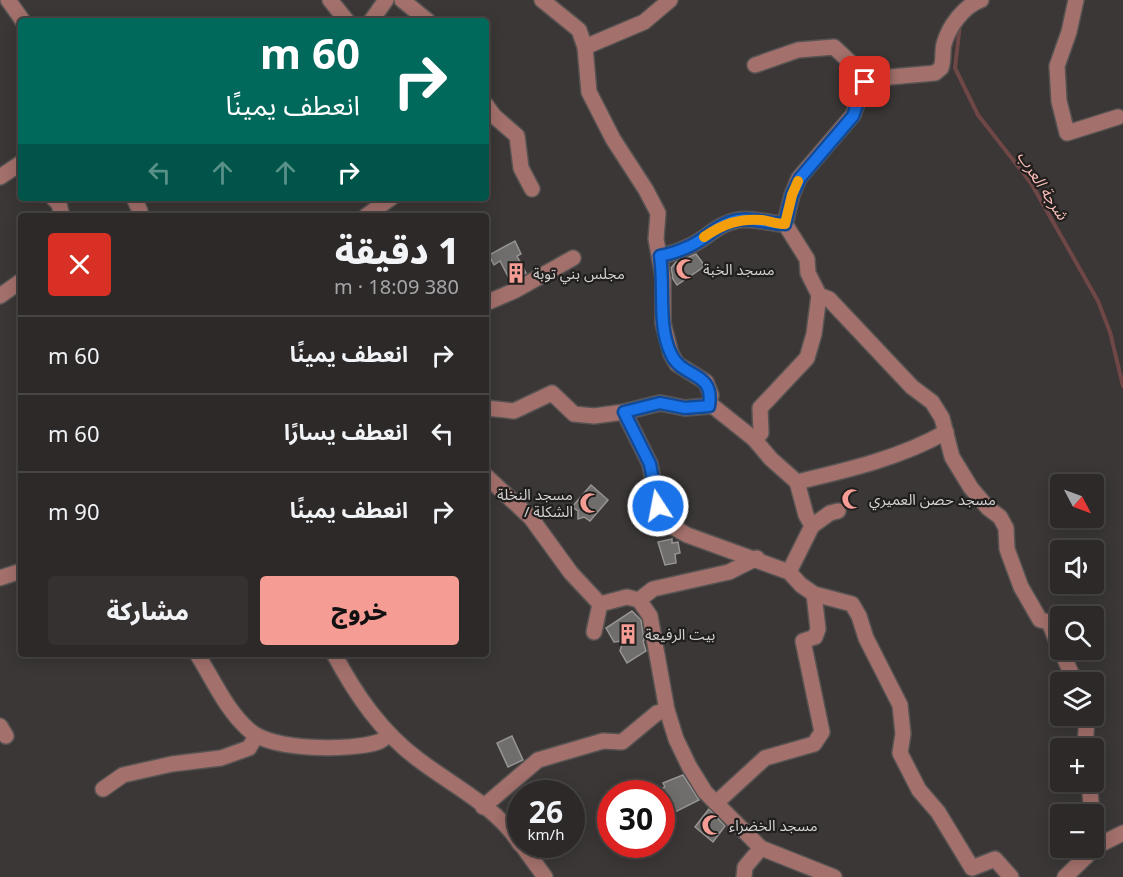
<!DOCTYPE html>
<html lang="ar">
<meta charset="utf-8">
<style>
:root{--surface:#2c2928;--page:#343130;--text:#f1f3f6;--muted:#a6a6a8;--line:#484545;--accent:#f59c94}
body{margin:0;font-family:"Noto Sans","Noto Sans Arabic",sans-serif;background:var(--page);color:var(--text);direction:rtl;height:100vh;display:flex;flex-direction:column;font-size:22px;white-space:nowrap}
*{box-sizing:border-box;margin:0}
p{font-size:20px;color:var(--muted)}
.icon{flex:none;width:33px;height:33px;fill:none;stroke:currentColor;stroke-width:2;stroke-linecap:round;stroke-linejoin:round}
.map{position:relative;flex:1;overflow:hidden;direction:ltr}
.panel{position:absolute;left:18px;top:213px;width:471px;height:444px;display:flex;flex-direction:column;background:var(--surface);border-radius:6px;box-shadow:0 3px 15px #0003,0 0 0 2px var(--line);direction:rtl}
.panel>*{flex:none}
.top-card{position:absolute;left:18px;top:18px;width:471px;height:183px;border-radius:6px;box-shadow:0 3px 15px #0003,0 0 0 2px var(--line);direction:rtl;background:#00695c;color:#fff;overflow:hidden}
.needle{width:39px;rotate:131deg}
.tools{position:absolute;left:1050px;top:474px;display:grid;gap:12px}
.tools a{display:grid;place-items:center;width:54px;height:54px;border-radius:6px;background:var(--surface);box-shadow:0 3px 15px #0003,0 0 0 2px var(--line);font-size:30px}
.speed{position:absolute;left:507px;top:780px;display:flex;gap:12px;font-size:30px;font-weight:700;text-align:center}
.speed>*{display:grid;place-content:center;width:78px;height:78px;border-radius:50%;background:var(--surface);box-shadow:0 3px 15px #0003,0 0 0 2px var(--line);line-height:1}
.speed small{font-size:15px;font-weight:400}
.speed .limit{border:9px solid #d22;background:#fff;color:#111}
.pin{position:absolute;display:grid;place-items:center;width:51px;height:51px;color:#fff;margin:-26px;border-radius:12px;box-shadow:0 3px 9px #0006}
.me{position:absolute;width:66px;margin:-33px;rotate:349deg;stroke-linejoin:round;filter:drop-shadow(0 0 4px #0008)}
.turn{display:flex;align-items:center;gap:21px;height:126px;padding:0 30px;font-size:27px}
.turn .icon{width:78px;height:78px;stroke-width:2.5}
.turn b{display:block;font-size:42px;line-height:51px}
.lanes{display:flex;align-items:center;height:57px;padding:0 30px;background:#0003;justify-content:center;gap:30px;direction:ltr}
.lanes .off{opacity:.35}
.round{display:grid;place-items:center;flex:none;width:63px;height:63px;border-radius:6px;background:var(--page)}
.headline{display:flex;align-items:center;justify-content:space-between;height:102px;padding:0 30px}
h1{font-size:36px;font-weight:800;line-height:45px}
.primary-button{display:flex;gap:12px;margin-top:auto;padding:12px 30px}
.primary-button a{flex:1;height:69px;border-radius:6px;background:var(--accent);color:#111;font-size:24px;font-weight:800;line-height:69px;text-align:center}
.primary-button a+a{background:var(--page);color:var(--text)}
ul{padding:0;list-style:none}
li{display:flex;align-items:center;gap:18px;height:78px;padding:0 30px;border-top:2px solid var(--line)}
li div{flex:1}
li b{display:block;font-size:22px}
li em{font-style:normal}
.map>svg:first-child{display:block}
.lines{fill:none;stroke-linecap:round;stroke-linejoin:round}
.stream{stroke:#704747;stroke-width:4}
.building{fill:#706d6d;stroke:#979493;stroke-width:1.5}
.minor-casing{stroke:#565352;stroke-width:18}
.minor{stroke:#a3706b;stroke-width:15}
.route-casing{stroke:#114b97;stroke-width:15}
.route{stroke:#1a73e8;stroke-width:10}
.slow{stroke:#f59e0b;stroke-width:10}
.labels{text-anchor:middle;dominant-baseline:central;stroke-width:4.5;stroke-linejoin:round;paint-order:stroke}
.poi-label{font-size:15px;fill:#d3d2d1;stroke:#201f1e;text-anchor:start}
.water-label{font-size:16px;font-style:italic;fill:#f8bcb6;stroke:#201f1e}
</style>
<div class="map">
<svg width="1123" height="877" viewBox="0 0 1123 877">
<rect width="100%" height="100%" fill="#3a3736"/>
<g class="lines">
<polyline class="stream" points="960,24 955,68 978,115 1031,183 1098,301 1110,332 1123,386"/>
</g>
<g class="building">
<polygon points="515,241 521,254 517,256 526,273 511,282 500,261 494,265 489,255"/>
<polygon points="696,254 705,266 677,285 673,279 671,268 676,262"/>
<polygon points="591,485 608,500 590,521 584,517 578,519 578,511 572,507"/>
<polygon points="672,539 672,543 678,542 680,553 675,554 676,563 665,565 658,542"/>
<polygon points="632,611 641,620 644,640 643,641 646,651 627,663 620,651 623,641 614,642 606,628"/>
<polygon points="512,736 523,760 508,767 497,743"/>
<polygon points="683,775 699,800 671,814 659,790 665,787 663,783"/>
<polygon points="709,809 725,826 713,842 695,827"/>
</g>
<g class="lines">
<g class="minor-casing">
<g id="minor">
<polyline points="8,0 23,21"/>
<polyline points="330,0 347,21"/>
<polyline points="402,0 428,21"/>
<path d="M981 0C964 6 949 26 944 44 942 52 944 60 941 68L935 73 868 79 865 82 853 115 799 178 792 195 785 224 807 259 808 273 819 295 829 299 912 387 932 402 942 418 952 457 971 488 988 508 1000 517 1006 528 1007 549 1021 587 1040 620 1049 622 1060 649"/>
<polyline points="1076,0 1069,32 1057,66 1059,101 1067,133 1118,117"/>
<polyline points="371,21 386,0"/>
<polyline points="585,47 644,22 670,0"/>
<polyline points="755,65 798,50 834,47 868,79"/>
<polyline points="486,105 494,116 517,136 521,168 532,189"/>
<polyline points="0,177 21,163"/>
<polyline points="53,198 59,204 62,216"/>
<polyline points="134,198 140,211 137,216"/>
<polyline points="366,216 391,198"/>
<path d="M661 256C671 254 682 250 692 245 708 237 719 223 738 220 754 217 769 224 785 224"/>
<polyline points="0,296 21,281"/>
<polyline points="486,303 516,290 573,258"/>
<polyline points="709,406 714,407 754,439 761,433 760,408 807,358 814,334 819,295"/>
<polyline points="486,408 514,411 552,393 574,414 594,416 624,412 660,403 685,408 709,406 711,395 706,382 677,364 671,354 663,323 663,277 656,239 658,213 646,190 613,139 589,92 585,47 579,30 542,0"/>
<polyline points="624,412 650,464 658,506 668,524 687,535 789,572 801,585 814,594 852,604 859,616 866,638 900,705 903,734 900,753 919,790 938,812 972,868 995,859 1011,877"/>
<path d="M754 439 771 459 797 482C848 470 900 458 946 432"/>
<polyline points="486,476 531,518 571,573 600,604 627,597 639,600 650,616 667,710 676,739 689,766 705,792 761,848 834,877"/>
<polyline points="812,526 830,513 838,511"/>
<polyline points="789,572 812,526 806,515 797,482"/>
<polyline points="0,578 21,571"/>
<polyline points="639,600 653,589 729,572 757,558"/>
<polyline points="594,632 600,604"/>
<polyline points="1061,650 1075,682"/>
<path d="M197 654C213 679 226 710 249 730 271 751 350 751 378 742 382 741 386 737 389 734"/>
<path d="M334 654C356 695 381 732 419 760 453 786 497 807 520 844"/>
<polyline points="0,726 6,736"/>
<polyline points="1085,748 1087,716"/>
<polyline points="1089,782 1092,814"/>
<polyline points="103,789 123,775 172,764 221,758 249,748 256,736"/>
<polyline points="716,803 765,758 814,744 822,732 803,641 815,637 818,629 814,594"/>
<polyline points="483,807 538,760 603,741 622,742 657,713 667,710"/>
<polyline points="1094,828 1097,846"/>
<polyline points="521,844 545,877"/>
<polyline points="744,877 745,867 761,848"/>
<polyline points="1065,877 1097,846 1123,833"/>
</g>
</g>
<use href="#minor" class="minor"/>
</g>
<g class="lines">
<g class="route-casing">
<path id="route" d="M658 506 650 464 624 412 660 403 685 408 709 406C715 370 682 379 671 354 657 324 665 289 660 256 671 254 682 250 692 245 708 237 719 223 738 220 754 217 769 224 785 224L792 195 800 178 853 116 865 82"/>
</g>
<use href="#route" class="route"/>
<path class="slow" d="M704 237C723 224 739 218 762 220 770 221 776 224 785 224L792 195 798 181"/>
</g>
<defs>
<g id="mosque-bare" transform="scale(1.62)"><path d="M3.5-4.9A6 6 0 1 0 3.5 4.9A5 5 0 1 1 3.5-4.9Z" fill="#f59c94" stroke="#201f1e" stroke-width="2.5" paint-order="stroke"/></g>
<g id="building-bare" transform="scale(1.62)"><path d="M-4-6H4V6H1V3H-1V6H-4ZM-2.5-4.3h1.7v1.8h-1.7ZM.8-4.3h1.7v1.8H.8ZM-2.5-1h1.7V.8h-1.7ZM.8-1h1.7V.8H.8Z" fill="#f59c94" stroke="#201f1e" stroke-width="2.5" paint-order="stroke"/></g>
</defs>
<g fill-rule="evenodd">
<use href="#mosque-bare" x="686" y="269"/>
<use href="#building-bare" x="516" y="273"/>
<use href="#mosque-bare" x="852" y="499"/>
<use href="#mosque-bare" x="590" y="503"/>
<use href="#building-bare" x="628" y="634"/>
<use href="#mosque-bare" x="712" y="825"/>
</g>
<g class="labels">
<g class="poi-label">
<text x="703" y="269">مسجد الخبة</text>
<text x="533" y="273">مجلس بني توبة</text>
<text x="573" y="494" text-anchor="end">مسجد النخلة<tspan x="573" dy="17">/ الشكلة</tspan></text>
<text x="869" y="499">مسجد حصن العميري</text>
<text x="645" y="634">بيت الرفيعة</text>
<text x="729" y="825">مسجد الخضراء</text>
</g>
<g class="water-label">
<text transform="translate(1043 185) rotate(57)">شرجة العرب</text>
</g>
</g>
</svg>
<div class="tools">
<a><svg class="needle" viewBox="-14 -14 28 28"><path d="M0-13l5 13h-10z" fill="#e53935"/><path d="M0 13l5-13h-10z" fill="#a6a6a8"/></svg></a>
<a><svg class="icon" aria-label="sound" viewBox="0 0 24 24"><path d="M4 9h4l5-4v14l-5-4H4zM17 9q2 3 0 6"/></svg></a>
<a><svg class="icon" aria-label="search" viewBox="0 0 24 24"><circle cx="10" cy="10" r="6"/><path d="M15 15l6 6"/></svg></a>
<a><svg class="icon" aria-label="layers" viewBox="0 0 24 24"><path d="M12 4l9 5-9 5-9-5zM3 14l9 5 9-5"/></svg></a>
<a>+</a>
<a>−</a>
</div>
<div class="speed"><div>26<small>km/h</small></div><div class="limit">30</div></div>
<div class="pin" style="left:865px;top:82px;background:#d93025"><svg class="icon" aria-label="arrive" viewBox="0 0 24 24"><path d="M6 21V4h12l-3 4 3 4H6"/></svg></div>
<svg class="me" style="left:658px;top:506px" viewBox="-20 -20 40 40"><circle r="17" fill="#1a73e8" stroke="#fff" stroke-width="3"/><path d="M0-11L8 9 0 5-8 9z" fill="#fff"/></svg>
<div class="top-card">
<div class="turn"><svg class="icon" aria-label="right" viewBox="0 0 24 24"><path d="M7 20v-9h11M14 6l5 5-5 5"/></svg><div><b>60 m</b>انعطف يمينًا</div></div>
<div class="lanes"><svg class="icon off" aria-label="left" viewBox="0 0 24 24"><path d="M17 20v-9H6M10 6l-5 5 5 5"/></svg><svg class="icon off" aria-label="ahead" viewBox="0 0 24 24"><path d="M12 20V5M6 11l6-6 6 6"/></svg><svg class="icon off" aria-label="ahead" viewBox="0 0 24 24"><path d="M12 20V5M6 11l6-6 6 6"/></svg><svg class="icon" aria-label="right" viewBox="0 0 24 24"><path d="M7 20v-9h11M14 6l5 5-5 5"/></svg></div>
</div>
<section class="panel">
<div class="headline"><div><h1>1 دقيقة</h1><p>380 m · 18:09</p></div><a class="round" style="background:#d93025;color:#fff"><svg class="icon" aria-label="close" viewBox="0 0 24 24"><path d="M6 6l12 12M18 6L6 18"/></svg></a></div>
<ul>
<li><svg class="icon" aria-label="right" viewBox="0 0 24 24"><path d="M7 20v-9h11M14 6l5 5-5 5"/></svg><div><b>انعطف يمينًا</b></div><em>60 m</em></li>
<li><svg class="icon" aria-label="left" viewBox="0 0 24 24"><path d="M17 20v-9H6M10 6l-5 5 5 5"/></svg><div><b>انعطف يسارًا</b></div><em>60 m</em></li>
<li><svg class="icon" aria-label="right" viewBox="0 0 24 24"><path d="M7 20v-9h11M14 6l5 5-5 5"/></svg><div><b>انعطف يمينًا</b></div><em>90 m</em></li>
</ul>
<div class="primary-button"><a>خروج</a><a>مشاركة</a></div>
</section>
</div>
